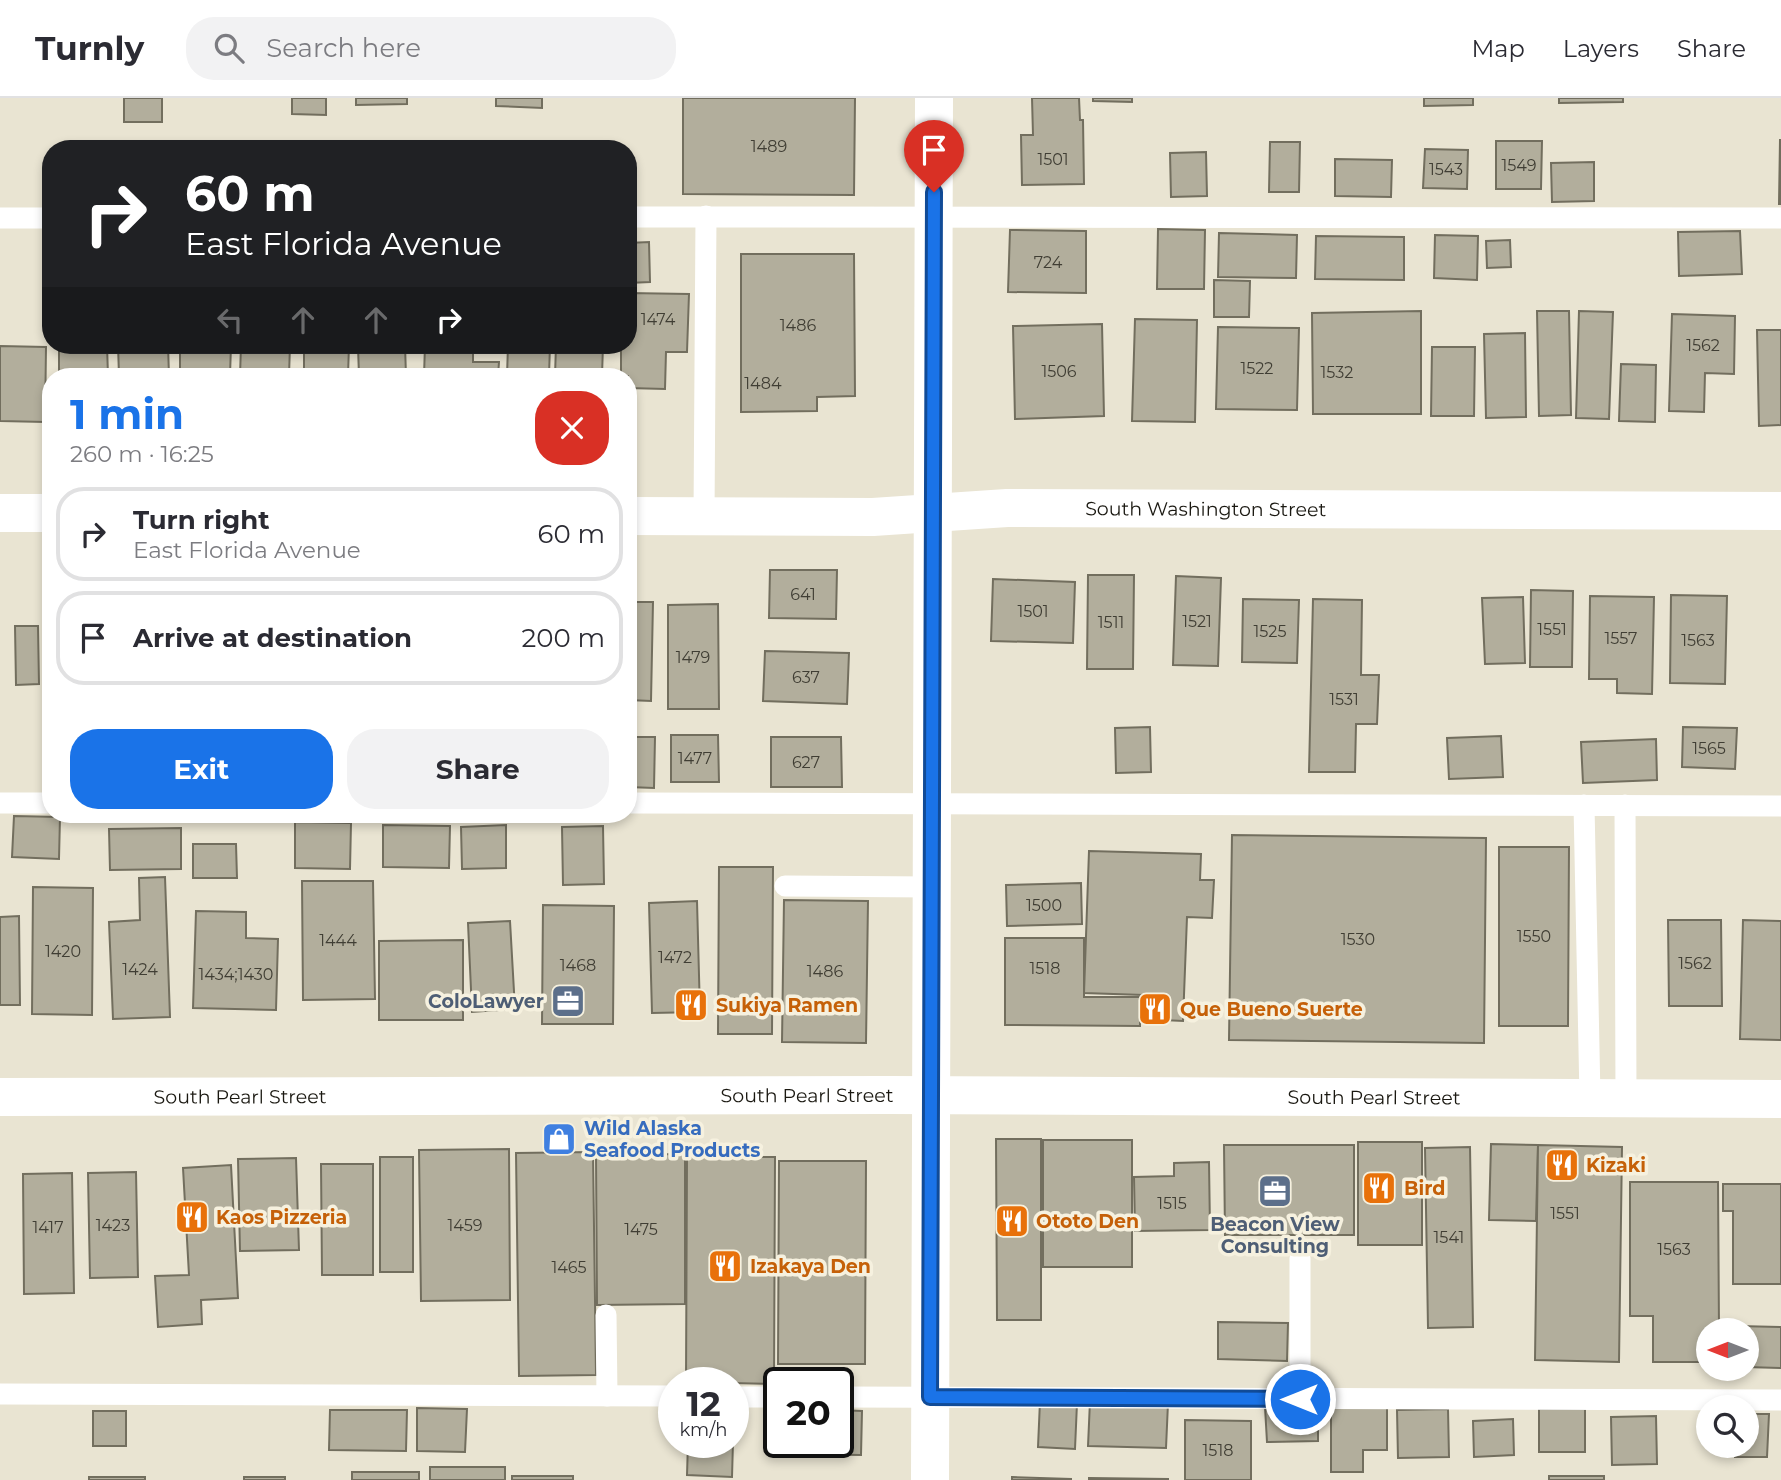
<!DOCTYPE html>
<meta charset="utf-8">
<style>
:root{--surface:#fff;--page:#f2f2f3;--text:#2b2b33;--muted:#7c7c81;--line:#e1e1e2;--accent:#1a73e8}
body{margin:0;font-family:Montserrat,sans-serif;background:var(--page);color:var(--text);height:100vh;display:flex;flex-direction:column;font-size:26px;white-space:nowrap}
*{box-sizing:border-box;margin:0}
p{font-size:23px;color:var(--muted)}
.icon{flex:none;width:38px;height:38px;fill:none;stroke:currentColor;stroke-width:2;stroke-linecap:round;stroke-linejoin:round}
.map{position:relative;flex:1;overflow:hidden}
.sheet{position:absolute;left:42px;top:270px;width:595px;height:455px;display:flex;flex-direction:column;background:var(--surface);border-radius:28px;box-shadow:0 4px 10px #0003}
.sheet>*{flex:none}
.guide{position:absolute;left:42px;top:42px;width:595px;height:214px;border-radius:28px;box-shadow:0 4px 10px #0003;background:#202124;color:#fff;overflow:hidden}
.needle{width:46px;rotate:270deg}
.tools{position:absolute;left:1696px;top:1220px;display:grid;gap:14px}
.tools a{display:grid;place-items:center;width:63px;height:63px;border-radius:50%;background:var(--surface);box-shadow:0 4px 10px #0003;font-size:35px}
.speed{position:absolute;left:658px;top:1269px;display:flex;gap:14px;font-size:35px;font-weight:700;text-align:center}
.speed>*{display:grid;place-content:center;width:91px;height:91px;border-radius:50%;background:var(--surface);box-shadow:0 4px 10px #0003;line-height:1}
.speed small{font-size:18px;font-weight:400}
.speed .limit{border:4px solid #111;border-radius:10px;background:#fff;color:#111}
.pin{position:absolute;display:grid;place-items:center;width:60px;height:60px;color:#fff;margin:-72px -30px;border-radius:50% 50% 50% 0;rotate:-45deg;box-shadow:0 0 7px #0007}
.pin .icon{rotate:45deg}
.me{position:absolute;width:77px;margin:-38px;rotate:270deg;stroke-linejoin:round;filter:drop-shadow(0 0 5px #0008)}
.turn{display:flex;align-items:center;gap:24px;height:147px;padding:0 28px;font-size:32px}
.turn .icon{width:91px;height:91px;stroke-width:2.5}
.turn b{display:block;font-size:49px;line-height:60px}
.lanes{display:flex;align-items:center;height:66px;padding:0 28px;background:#0003;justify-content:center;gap:35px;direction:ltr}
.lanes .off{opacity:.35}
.round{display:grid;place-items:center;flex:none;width:74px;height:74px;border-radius:28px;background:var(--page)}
.summary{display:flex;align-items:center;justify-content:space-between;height:119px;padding:0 28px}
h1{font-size:42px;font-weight:700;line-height:52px;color:var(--accent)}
.button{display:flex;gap:14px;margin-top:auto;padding:14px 28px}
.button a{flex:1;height:80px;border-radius:28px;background:var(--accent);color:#fff;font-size:28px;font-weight:700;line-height:80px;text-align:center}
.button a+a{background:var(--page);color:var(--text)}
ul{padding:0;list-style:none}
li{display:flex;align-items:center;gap:21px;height:94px;margin:0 14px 10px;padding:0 14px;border:4px solid var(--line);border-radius:28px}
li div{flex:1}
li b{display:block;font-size:26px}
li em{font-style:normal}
header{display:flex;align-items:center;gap:42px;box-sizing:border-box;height:98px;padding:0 35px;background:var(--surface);border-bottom:2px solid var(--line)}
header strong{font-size:33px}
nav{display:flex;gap:38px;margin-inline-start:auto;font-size:24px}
.search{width:490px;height:63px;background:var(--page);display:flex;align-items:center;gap:18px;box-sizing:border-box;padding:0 24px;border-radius:28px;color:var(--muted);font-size:26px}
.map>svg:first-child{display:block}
.building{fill:#b2ae9c;stroke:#726e5e;stroke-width:2}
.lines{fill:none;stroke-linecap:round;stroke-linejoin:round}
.service{stroke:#fff;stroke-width:21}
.minor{stroke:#fff;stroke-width:38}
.tertiary{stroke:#fff;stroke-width:38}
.route-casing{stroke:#114b97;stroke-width:18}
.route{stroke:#1a73e8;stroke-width:12}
.labels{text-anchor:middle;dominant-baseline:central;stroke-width:7;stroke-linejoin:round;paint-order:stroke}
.number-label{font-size:16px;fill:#403e34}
.street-label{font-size:19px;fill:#1a1811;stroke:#f6f1df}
.service-label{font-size:19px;font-weight:bold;fill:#4e5e75;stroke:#f6f1df;text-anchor:end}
.food-label{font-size:19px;font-weight:bold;fill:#c56008;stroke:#f6f1df;text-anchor:start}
.shop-label{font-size:19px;font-weight:bold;fill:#366cbe;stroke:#f6f1df;text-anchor:start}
</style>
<header>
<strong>Turnly</strong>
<div class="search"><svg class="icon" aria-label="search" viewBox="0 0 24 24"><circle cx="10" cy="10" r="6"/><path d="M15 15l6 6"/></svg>Search here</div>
<nav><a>Map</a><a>Layers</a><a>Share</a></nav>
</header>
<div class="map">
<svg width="1781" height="1382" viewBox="0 0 1781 1382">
<rect width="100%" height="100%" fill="#e9e4d2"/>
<g class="building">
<rect x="124" y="0" width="38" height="24"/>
<polygon points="292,0 326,0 326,17 292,16"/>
<polygon points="356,0 407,0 407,6 356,7"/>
<polygon points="496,0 542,0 542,10 496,8"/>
<polygon points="683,0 855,0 854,97 683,96"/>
<polygon points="1032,0 1079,0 1080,22 1083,22 1084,86 1022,87 1021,37 1033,37"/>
<polygon points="1093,0 1132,0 1132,4 1093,3"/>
<polygon points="1424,0 1473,0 1473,7 1424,8"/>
<polygon points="1559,0 1623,0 1623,4 1559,5"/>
<polygon points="1780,42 1781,42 1781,106 1779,106"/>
<polygon points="596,43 596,51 555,51 554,44"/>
<polygon points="1496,43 1542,43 1541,91 1496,91"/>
<polygon points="1270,44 1300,44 1299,94 1269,94"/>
<polygon points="1425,51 1468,52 1467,91 1423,90"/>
<polygon points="1206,54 1207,98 1171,99 1170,55"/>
<polygon points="1335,61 1392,62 1391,99 1335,98"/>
<polygon points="1594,64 1594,103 1552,104 1551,65"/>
<polygon points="1158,131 1205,132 1204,191 1157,191"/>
<polygon points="1010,132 1086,133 1086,195 1008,194"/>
<polygon points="1740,133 1742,176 1679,178 1678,134"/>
<polygon points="1219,135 1297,137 1296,180 1218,179"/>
<polygon points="1435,137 1478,138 1477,182 1434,180"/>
<polygon points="1316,138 1404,139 1404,182 1315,181"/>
<polygon points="1510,142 1511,169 1487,170 1486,143"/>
<polygon points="649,144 650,184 628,185 628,145"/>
<polygon points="741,156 854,156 855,298 817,299 817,313 741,314"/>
<polygon points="1214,182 1250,183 1249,219 1214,219"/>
<polygon points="628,195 689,196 687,254 666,254 665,291 628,290 628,278 621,278 621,247 628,247"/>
<polygon points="1421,213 1421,316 1313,316 1312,215"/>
<polygon points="1537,213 1569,213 1571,317 1539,318"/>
<polygon points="1579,213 1613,214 1609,321 1576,320"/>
<polygon points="1672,216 1735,218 1734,276 1705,275 1704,314 1669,313"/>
<polygon points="1135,221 1197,222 1195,324 1132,323"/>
<polygon points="1102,226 1104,318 1015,321 1013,228"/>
<polygon points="1218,229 1299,230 1297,312 1216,311"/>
<polygon points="1757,232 1781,232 1781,327 1759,328"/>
<polygon points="1525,235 1526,319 1486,320 1484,236"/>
<polygon points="59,247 107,247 108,278 59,278"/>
<polygon points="118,247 168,247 169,278 119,278"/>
<polygon points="180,247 231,247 230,278 180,278"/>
<polygon points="241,247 290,247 289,278 240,278"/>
<polygon points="304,247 349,247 348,278 304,278"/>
<polygon points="405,247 406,278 359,278 358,249"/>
<polygon points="425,247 473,247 473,264 499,264 498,278 424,278"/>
<polygon points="508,247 550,247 549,278 507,278"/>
<polygon points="556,247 603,247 602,278 555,278"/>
<polygon points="0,248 46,249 45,324 0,323"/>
<polygon points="1432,249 1475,249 1474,318 1431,318"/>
<polygon points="1621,266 1656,267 1655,324 1619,323"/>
<polygon points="770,472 837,472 836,521 769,520"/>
<polygon points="1088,477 1134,477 1133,571 1087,571"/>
<polygon points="1176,478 1221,480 1218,568 1173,567"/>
<polygon points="993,481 1075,484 1073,545 991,543"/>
<polygon points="1531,492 1573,493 1572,569 1530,569"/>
<polygon points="1671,497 1727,498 1725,586 1670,585"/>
<polygon points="1590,498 1654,499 1652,596 1617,595 1617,581 1589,581"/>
<polygon points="1523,499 1525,565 1485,566 1482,500"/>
<polygon points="1243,501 1299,502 1297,565 1242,564"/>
<polygon points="1313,501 1362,502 1361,577 1379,577 1377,626 1356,626 1355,674 1309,674"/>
<polygon points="628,504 653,504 651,603 628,602"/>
<polygon points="718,506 719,611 668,611 668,507"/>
<polygon points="15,528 38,528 39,586 16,587"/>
<polygon points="765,553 849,555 847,606 763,603"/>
<polygon points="1150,629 1151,674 1116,675 1115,630"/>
<polygon points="1683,629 1737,630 1735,671 1682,669"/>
<polygon points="671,637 718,637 719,684 671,684"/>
<polygon points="1501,638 1503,679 1449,681 1447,640"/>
<polygon points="628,639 655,639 654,690 628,689"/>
<polygon points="771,639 841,639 842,689 771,689"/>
<polygon points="1656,641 1657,682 1583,685 1581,644"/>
<polygon points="14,718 60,719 59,761 12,759"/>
<polygon points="295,724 351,725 350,771 295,770"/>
<polygon points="383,727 450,728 449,770 383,769"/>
<polygon points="506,727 506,770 462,771 461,729"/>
<polygon points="603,728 604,786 563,787 562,729"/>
<polygon points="181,730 181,771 110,772 109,731"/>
<polygon points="1232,737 1486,740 1484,945 1229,942"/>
<polygon points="193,746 236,746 237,780 193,780"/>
<polygon points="1499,749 1569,749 1568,928 1499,928"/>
<polygon points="1089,753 1201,756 1200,782 1214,782 1212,820 1187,819 1183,923 1142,921 1143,897 1084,895"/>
<polygon points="719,769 773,769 772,936 718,936"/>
<polygon points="165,779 170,919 113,921 109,824 140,822 139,780"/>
<polygon points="302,783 373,783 375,901 303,902"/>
<polygon points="1081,785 1082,826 1007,828 1006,787"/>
<polygon points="33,789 93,790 92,917 32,916"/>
<polygon points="784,802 868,803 866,945 782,944"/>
<polygon points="697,803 700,914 652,915 649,805"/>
<polygon points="543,807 614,808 613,926 542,926"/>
<polygon points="196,813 246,814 246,840 278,841 276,912 193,910"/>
<polygon points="19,818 20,907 0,907 0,819"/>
<polygon points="1668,822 1721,822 1722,908 1669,908"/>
<polygon points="1743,822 1781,823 1781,942 1740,941"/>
<polygon points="510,823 515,911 472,914 468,825"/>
<polygon points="1005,840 1084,840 1084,899 1140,899 1140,928 1005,927"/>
<polygon points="463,842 463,922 379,922 379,843"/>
<polygon points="996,1041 1041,1041 1041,1222 997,1222"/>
<rect x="1043" y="1042" width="89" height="127"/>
<rect x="1358" y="1044" width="64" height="103"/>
<polygon points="1491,1046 1538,1047 1536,1123 1489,1122"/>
<polygon points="1224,1047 1354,1047 1354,1137 1225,1137"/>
<polygon points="1538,1047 1622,1049 1619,1264 1535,1262"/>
<polygon points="1470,1049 1473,1229 1428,1230 1425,1050"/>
<polygon points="509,1051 510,1202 421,1203 419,1052"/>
<polygon points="593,1054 596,1277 519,1278 516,1055"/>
<polygon points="685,1056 685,1206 597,1207 596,1057"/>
<rect x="380" y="1059" width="33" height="115"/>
<polygon points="687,1059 775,1059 774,1286 686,1284"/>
<polygon points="296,1060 299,1152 240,1153 238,1061"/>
<polygon points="779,1063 866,1063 865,1266 778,1266"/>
<polygon points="1209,1064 1210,1132 1135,1133 1134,1079 1174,1078 1174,1065"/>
<polygon points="321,1066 373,1066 373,1177 322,1177"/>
<polygon points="231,1067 238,1200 201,1202 202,1226 158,1229 155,1178 189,1177 183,1070"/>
<polygon points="136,1074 138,1179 90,1180 88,1075"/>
<polygon points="72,1075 74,1195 24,1196 23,1076"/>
<polygon points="1630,1084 1718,1084 1719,1232 1708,1232 1708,1264 1653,1264 1653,1218 1630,1218"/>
<polygon points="1723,1086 1781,1086 1781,1186 1733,1186 1733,1113 1723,1113"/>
<polygon points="1218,1224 1288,1225 1287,1263 1218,1261"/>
<polygon points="1738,1228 1781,1229 1781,1270 1746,1269 1746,1232 1738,1232"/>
<polygon points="1040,1303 1077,1305 1075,1351 1038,1349"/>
<polygon points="1090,1303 1168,1305 1166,1350 1088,1348"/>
<polygon points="1331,1307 1387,1307 1387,1352 1363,1352 1363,1374 1331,1374"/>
<polygon points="1318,1308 1318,1343 1267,1344 1265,1309"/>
<polygon points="417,1310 467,1311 465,1354 417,1353"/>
<polygon points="1448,1311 1449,1359 1398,1360 1397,1312"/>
<rect x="1539" y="1311" width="46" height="43"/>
<polygon points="330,1312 407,1312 406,1353 329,1352"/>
<polygon points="838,1312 862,1313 861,1357 778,1356 779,1335 779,1344 838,1344"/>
<rect x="93" y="1313" width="33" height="35"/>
<polygon points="1746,1316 1769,1316 1767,1359 1735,1359 1735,1348 1746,1348"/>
<polygon points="1656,1318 1657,1366 1612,1367 1611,1319"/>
<polygon points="1513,1321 1514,1357 1474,1359 1473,1323"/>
<polygon points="1185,1322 1251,1323 1251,1382 1185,1382"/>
<polygon points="688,1344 733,1344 732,1379 687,1377"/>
<rect x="430" y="1369" width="75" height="13"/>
<rect x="352" y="1374" width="67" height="8"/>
<rect x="512" y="1378" width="61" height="4"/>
<rect x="1549" y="1378" width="55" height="4"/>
<rect x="89" y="1379" width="56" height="3"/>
<rect x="244" y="1379" width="41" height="3"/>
<polygon points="1012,1379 1071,1381 1071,1382 1012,1382"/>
<polygon points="1089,1380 1168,1381 1168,1382 1089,1382"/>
</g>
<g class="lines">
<g class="service">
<polyline points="628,119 1781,120"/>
<polyline points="0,120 51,120"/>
<polyline points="704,419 706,118"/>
<polyline points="0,705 51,705"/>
<polyline points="628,705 1781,708"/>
<polyline points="1584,707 1590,1000"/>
<polyline points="1625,707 1626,1000"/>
<polyline points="785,788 932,789"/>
<polyline points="1300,1160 1300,1301"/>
<polyline points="606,1217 607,1298"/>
<polyline points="0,1296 674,1298"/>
<polyline points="733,1299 779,1299"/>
<polyline points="838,1299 1781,1302"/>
</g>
<g class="minor">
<polyline points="0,415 51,415"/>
<path id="s1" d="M628 418 873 419 1007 410 1781 413"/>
</g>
<g class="tertiary">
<path id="s2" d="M0 999 887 997 1781 1001"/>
<polyline points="930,1382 934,0"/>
</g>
</g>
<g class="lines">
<g class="route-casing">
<polyline id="route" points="934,94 930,1299 1300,1301"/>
</g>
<use href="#route" class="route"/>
</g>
<defs>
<g id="office-square" transform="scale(1.75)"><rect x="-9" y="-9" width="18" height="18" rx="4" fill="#5c6f8a" stroke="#f6f1df"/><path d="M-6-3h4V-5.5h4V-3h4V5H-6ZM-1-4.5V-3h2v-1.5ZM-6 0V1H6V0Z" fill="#fff"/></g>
<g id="restaurant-square" transform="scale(1.75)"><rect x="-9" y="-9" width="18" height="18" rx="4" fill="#e8710a" stroke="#f6f1df"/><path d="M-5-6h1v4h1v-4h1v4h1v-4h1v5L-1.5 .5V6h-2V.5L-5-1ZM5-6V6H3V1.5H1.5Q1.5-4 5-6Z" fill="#fff"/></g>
<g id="shop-square" transform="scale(1.75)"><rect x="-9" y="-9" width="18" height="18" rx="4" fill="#3f7fe0" stroke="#f6f1df"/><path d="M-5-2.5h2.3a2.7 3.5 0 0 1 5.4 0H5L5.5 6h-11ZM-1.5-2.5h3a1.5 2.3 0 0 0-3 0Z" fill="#fff"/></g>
</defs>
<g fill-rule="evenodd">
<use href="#office-square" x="568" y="903"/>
<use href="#restaurant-square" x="691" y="907"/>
<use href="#restaurant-square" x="1155" y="911"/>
<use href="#shop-square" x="559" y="1041"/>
<use href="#restaurant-square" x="1562" y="1067"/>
<use href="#restaurant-square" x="1379" y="1090"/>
<use href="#office-square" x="1275" y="1093"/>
<use href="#restaurant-square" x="192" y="1119"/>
<use href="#restaurant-square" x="1012" y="1123"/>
<use href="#restaurant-square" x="725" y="1168"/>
</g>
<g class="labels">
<g class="number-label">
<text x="769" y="48">1489</text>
<text x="1053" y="61">1501</text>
<text x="1519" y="67">1549</text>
<text x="1446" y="71">1543</text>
<text x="1048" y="164">724</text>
<text x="658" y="221">1474</text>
<text x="798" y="227">1486</text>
<text x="1703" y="247">1562</text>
<text x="1257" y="270">1522</text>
<text x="1059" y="273">1506</text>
<text x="1337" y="274">1532</text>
<text x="763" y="285">1484</text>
<text x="803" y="496">641</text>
<text x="1033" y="513">1501</text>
<text x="1197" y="523">1521</text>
<text x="1111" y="524">1511</text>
<text x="1552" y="531">1551</text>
<text x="1270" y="533">1525</text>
<text x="1621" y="540">1557</text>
<text x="1698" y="542">1563</text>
<text x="693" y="559">1479</text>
<text x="806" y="579">637</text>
<text x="1344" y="601">1531</text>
<text x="1709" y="650">1565</text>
<text x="695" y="660">1477</text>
<text x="806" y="664">627</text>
<text x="1044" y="807">1500</text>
<text x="1534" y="838">1550</text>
<text x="1358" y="841">1530</text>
<text x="338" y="842">1444</text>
<text x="63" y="853">1420</text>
<text x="675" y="859">1472</text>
<text x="1695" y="865">1562</text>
<text x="578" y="867">1468</text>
<text x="1045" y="870">1518</text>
<text x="140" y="871">1424</text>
<text x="825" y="873">1486</text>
<text x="236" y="876">1434;1430</text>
<text x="1172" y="1105">1515</text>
<text x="1565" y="1115">1551</text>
<text x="113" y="1127">1423</text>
<text x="465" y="1127">1459</text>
<text x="48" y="1129">1417</text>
<text x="641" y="1131">1475</text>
<text x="1449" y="1139">1541</text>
<text x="1674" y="1151">1563</text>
<text x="569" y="1169">1465</text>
<text x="1218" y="1352">1518</text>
</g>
<g class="street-label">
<text stroke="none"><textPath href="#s1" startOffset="578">South Washington Street</textPath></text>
<text stroke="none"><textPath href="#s2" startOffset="807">South Pearl Street</textPath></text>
<text stroke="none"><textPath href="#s2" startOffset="240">South Pearl Street</textPath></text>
<text stroke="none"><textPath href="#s2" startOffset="1374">South Pearl Street</textPath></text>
</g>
<g class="service-label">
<text x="544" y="903">ColoLawyer</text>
<text x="1275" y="1126" text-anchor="middle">Beacon View<tspan x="1275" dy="22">Consulting</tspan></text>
</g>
<g class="food-label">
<text x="716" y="907">Sukiya Ramen</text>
<text x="1180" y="911">Que Bueno Suerte</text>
<text x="1586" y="1067">Kizaki</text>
<text x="1404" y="1090">Bird</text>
<text x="216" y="1119">Kaos Pizzeria</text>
<text x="1036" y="1123">Ototo Den</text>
<text x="750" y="1168">Izakaya Den</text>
</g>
<g class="shop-label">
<text x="584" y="1030">Wild Alaska<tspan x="584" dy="22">Seafood Products</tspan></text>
</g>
</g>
</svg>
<div class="tools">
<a><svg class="needle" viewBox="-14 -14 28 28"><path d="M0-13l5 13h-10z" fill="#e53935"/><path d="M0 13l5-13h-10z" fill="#7c7c81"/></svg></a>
<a><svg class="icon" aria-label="search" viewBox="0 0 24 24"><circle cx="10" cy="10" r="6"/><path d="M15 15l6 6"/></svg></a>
</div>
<div class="speed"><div>12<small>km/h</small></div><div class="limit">20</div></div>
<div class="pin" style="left:934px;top:94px;background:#d93025"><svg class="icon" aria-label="arrive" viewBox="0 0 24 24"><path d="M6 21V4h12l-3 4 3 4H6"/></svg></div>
<svg class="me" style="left:1300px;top:1301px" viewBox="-20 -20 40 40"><circle r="17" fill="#1a73e8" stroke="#fff" stroke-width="3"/><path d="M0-11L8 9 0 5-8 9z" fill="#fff"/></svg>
<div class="guide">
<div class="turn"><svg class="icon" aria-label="right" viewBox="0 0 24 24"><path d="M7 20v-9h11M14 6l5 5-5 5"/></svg><div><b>60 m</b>East Florida Avenue</div></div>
<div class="lanes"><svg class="icon off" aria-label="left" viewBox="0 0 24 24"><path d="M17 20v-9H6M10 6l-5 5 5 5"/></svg><svg class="icon off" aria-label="ahead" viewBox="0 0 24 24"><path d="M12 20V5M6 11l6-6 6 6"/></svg><svg class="icon off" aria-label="ahead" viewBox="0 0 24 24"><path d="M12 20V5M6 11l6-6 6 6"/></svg><svg class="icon" aria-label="right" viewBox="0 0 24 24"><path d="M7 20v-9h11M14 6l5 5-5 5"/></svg></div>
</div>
<section class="sheet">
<div class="summary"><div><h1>1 min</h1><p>260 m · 16:25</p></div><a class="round" style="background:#d93025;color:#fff"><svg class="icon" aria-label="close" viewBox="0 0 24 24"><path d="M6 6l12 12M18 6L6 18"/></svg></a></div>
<ul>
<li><svg class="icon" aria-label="right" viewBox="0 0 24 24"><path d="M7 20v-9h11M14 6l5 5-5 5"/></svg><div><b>Turn right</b><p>East Florida Avenue</p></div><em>60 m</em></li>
<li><svg class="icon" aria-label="arrive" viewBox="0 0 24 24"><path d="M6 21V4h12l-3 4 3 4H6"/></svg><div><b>Arrive at destination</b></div><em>200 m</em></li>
</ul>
<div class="button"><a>Exit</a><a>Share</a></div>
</section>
</div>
